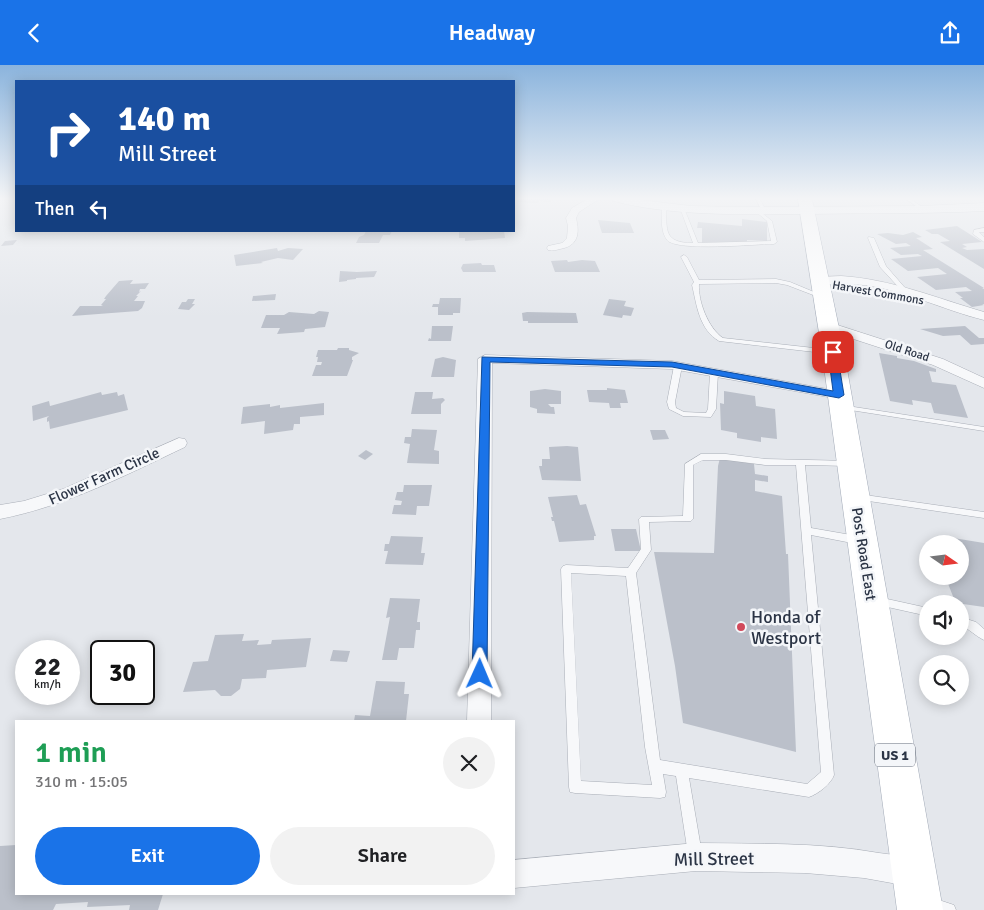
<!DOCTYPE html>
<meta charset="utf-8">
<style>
:root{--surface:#fff;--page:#f2f2f2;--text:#202124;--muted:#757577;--accent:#1a73e8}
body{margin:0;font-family:Signika,sans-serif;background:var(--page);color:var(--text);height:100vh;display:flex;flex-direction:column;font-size:19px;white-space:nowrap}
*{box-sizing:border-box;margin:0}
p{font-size:16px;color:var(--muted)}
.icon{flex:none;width:28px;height:28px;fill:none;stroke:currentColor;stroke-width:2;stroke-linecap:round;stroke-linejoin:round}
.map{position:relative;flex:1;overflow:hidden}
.details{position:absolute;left:15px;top:655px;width:500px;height:175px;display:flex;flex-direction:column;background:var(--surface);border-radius:0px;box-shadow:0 2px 12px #0003}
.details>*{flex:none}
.banner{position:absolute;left:15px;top:15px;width:500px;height:152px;border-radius:0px;box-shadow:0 2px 12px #0003;background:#1a4fa0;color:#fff;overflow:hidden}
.needle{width:32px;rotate:104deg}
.tools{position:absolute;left:919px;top:470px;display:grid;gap:10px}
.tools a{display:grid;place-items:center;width:50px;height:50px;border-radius:50%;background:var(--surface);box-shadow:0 2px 12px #0003;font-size:25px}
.speed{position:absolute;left:15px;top:575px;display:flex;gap:10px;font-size:25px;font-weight:700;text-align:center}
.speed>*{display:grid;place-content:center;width:65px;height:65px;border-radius:50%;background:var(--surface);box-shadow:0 2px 12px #0003;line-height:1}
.speed small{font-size:12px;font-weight:400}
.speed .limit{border:2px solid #111;border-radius:8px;background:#fff;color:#111}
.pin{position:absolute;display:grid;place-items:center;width:42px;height:42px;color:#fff;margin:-21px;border-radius:10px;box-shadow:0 2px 8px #0006}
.me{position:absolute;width:55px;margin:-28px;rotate:1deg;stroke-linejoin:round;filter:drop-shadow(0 0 4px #0008)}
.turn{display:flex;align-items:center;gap:18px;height:105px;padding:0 20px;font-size:22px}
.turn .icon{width:65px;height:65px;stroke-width:2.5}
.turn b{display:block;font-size:35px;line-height:42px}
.then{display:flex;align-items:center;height:48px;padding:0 20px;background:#0003;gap:10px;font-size:19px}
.round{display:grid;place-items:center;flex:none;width:52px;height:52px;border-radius:26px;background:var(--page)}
.headline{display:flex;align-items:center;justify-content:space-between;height:85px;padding:0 20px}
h1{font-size:30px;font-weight:600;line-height:38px;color:#1e9e55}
.cta{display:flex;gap:10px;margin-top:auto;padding:10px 20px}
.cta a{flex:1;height:58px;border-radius:30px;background:var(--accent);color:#fff;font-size:20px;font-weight:600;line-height:58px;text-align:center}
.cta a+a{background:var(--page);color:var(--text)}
header{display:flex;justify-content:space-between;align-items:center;height:65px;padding:0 20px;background:var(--accent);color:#fff;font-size:22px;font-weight:600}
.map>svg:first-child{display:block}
.building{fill:#bbc0ca}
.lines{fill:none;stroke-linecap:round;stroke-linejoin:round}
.service-casing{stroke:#a9aeb7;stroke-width:1}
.minor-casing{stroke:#a9aeb7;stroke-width:1}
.tertiary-casing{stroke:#a9aeb7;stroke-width:1}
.primary-casing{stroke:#a3abb8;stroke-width:1}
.service{fill:#f7f8fa;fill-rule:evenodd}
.minor{fill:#f7f8fa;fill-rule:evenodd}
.tertiary{fill:#f7f8fa;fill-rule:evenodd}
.primary{fill:#fff;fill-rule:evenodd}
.route{fill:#1a73e8;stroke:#114b97}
.poi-dot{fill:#d1495b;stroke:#f4f6f9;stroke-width:2}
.labels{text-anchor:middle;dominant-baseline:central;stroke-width:5;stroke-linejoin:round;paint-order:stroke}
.far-street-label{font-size:12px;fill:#2b3445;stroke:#f4f6f9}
.shield{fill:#f4f6f9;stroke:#676e7b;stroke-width:1}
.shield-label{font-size:14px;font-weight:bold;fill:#2b3445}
.street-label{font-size:15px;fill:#2b3445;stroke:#f4f6f9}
.near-poi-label{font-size:18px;fill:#2b3445;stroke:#f4f6f9;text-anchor:start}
.near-street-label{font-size:18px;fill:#2b3445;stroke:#f4f6f9}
</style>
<header><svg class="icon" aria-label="back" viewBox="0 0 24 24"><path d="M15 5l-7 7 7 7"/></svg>Headway<svg class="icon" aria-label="share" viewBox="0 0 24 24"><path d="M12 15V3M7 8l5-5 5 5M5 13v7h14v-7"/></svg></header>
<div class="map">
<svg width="984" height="845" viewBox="0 0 984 845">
<rect width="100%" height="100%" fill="#e4e7ec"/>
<g class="building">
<polygon points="514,134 551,134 551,137 539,136 538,138 518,137 518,135"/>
<polygon points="742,154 767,157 767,176 747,175 747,177 702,178 702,163 697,163 698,157 742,161"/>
<polygon points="598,155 630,158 634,168 602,168"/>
<polygon points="957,161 982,177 962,179 967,182 962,183 967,185 984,184 984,204 940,177 950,176 938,169 932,169 925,165"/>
<polygon points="366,166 392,166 390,170 383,170 379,178 356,178 359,172 364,170"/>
<polygon points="459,166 504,166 505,173 465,176 465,173 459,173"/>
<polygon points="888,168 903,170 913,167 922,172 916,173 933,184 923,185 984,223 982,223 984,224 984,239 982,239 984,240 972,242 960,233 963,233 955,227 972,226 966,222 936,225 917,212 947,209 938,203 908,206 891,194 922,191 918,189 901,190 890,183 911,181 906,178 896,179 877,169"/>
<polygon points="17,175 13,180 1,181 5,176"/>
<polygon points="277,183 278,186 288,183 303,184 293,195 278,193 261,197 263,198 236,201 234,190"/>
<polygon points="567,195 568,197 582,195 595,196 600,207 555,207 551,196"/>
<polygon points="481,198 482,200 494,200 496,207 463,207 461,203 463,199"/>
<polygon points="340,206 357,207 377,206 374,212 356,213 356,214 347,215 347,216 339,217"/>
<polygon points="133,215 130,219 149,218 145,224 140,224 139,227 141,226 136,231 138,231 134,236 145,236 142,243 138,246 72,251 80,241 103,241 101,240 106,234 104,234 106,231 119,216"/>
<polygon points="276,229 275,235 252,236 253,231"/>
<polygon points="440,233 461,233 460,248 453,248 453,250 438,250 438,242 432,242 433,239 439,239"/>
<polygon points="188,234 195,234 192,239 195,239 189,245 178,244 182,237 186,237"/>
<polygon points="609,234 626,236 624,241 634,243 631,251 623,250 622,253 603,250"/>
<polygon points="319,246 329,247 325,262 305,264 304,267 277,269 280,263 261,263 266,250 284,250 289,247 314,249"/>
<polygon points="527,247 576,248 578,258 528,258 528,256 523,256 522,248"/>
<polygon points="432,261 453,261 451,276 428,276 429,273 431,274"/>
<polygon points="965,261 979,273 984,273 984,279 971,280 960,270 943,271 920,264"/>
<polygon points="338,283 349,283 349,285 359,288 352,292 352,295 353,295 347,311 312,311 316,300 321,300 322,297 317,297 318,292 316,292 318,285 337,285"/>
<polygon points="879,288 897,291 897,293 914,296 936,304 936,307 929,306 932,317 956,320 968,353 934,348 931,338 912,335 913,340 890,336"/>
<polygon points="443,292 456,295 454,312 431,312 435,294"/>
<polygon points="607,323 625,325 628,338 620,338 621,343 610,343 609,338 589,337 587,325 607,325"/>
<polygon points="545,324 561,326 561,339 548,339 551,342 554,342 555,349 537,348 537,344 530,342 530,326"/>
<polygon points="724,326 755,331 756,341 775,344 777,374 761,372 761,377 737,373 737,368 721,365 720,338 724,339"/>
<polygon points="101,327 102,330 117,327 118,331 124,329 128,345 50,364 49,356 47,357 47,353 49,351 33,356 32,341 49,336 50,341"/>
<polygon points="415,327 433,327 432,334 443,333 445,335 441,339 441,349 411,349"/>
<polygon points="324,338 324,350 300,352 300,359 294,359 293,365 264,369 265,356 241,359 243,342 270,339 270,342 280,340 280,343"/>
<polygon points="412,364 437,365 434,385 439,386 439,399 407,398 410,379 404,378 405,372 411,372"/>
<polygon points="650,365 665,365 669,374 653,375"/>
<polygon points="567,381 578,382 581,416 542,415 539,401 542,401 542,394 550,394 549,382"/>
<polygon points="366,385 373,389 365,395 358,391"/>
<polygon points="720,393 754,399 755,409 768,411 768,417 755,415 755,426 782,431 786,489 788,489 796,687 683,658 675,601 654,487 714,488 718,401"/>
<polygon points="404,420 432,420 429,441 417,441 416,450 392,449 394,440 401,440 402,436 395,435 397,427 403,427"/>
<polygon points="577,430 580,440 586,439 596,471 594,471 594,475 559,477 554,456 552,456 551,452 553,452 548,432"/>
<polygon points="611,464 636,464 641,486 615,486"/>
<polygon points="391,471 423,472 421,488 425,488 423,500 385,499 388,486 384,486 385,479 389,479"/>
<polygon points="941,471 984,478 984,542 963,539 964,543 960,542 960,539 956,539 945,511 960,511 960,479 945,479"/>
<polygon points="390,533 420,534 417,557 420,557 420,565 416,565 414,583 399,583 397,595 382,595 390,552 386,553"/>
<polygon points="244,569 242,576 259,575 257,580 271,579 272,575 311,573 306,602 267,605 266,613 242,614 240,624 231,631 221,631 215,625 183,627 193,597 208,596 215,570"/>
<polygon points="333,585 350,586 347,597 330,596"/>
<polygon points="376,616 405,617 404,629 409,629 406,656 354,656 355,650 370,651"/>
<polygon points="16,780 16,829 163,829 158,845 129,845 130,840 87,842 88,837 56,839 53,845 0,845 0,781"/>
</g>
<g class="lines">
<g class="service-casing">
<g id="service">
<polygon points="756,134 760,134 766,146 762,146"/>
<polygon points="906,134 910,134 927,145 923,146"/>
<path d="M664 140 666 141C667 165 663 178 693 178L680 143 682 142 684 143 698 178 771 176 767 156 755 146V144H757L772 156 777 177 774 179C756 179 677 187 667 175 660 166 662 151 662 141Z"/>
<polygon points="984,163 984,167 979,167 984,172 984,177 973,169 974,165"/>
<polygon points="869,172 874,173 886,201 906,224 906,226 902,226 880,202 868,173"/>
<path d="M684 190 687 192 699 215 776 214 790 217 826 232 821 233 787 220 776 218 699 219C698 236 708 263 723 273L832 285 835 287 832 289 719 276C699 264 697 241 692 220L694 217 681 192Z"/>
<polygon points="678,299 682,301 675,337 676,343 684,347 706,348 708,344 710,308 714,306 718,308 716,344 711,352 683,351 669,344 667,337 674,301"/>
<polygon points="841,340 984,362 984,366 844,344 840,342"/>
<path d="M701 389H726L765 394 852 396 853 398 852 400 849 401 805 400 811 463 857 471 860 472 862 475 860 478 857 479 811 470 834 710C831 719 818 729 809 732L689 713 702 789 700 794 695 796 690 794 688 789 676 711 663 709 666 727 665 732 660 733 575 728 570 727 569 722 561 504 563 501 566 500 628 503 641 484 639 454 641 452 683 451 685 399ZM703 395H726L765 400H796L821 707 807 719 660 695 636 508 651 485 649 457 691 456 693 454V400ZM571 508 626 511 645 682 652 720 581 716Z"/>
<polygon points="858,429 984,447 984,453 855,434 854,432"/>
<polygon points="878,532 928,543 928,551 874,539 873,536 874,533"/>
<path d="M960 552 976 557 984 564V575C975 571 970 564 960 560Z"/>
<polygon points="933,833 954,840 956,845 928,845 926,840 928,835"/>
</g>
</g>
<g class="minor-casing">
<g id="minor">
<path d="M588 134H599L579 147 576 153C580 169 578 181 560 184 556 185 553 186 548 185L547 183 548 181 562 178 567 173 568 161 566 153 572 143Z"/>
<path d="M841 211C891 214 936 233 984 247V255C943 245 905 225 863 220 852 218 820 222 814 216L820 212Z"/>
<polygon points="828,257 943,294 984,313 984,323 933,300 823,264 822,261 823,258"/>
<polygon points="485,290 672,296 839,326 844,327 846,330 844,333 839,334 672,304 492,298 491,656 467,656 478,294"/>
<path d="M179 373 185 374 187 378 185 382C124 411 66 441 0 454V440L24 436 63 424Z"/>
<path d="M696 778C757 779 819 777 879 788 895 790 910 792 924 798L928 808 924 818 914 822 864 813 805 808 696 806 514 823V795Z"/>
</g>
</g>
<g class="tertiary-casing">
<path id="tertiary" d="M611 134H632L691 141 742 142 921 141 984 138V146C925 149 865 148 806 149 741 149 676 152 613 136Z"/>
</g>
<g class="primary-casing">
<polygon id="primary" points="798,134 812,134 844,287 943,845 897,845 822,287"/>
</g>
<use href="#service" class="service"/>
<use href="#minor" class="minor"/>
<use href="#tertiary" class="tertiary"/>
<use href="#primary" class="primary"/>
</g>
<linearGradient id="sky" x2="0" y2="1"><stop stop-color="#8bb4dd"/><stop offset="0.53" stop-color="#f3f4f6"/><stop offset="1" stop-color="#f3f4f6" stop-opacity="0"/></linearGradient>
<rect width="984" height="252" fill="url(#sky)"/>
<polygon class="route" points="833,284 837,287 844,330 839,333 672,302 490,297 487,609 485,614 480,616 475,614 472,609 482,292 672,297 833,326 828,287"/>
<circle class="poi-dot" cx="741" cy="562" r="5"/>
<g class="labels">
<g class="far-street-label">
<text transform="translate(878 228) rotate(10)">Harvest Commons</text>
<text transform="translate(907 286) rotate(18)">Old Road</text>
</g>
<rect class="shield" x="875" y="678.5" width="40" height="23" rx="4"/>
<g class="shield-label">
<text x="895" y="690">US 1</text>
</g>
<g class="street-label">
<text transform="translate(104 411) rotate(-24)">Flower Farm Circle</text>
<text transform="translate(864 489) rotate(81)">Post Road East</text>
</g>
<g class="near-poi-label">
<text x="751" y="552">Honda of<tspan x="751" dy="21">Westport</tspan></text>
</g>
<g class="near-street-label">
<text transform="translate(714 794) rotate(-1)">Mill Street</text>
</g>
</g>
</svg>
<div class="tools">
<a><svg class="needle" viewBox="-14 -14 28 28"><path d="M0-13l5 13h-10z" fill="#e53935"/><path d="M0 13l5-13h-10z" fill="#757577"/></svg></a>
<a><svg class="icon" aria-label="sound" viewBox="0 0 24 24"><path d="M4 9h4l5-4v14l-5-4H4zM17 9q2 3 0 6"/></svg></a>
<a><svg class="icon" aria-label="search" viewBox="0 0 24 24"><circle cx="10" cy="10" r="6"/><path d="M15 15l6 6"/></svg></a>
</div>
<div class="speed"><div>22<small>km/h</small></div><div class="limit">30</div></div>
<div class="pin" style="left:833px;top:287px;background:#d93025"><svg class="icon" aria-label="arrive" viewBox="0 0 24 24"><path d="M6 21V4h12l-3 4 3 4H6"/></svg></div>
<svg class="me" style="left:480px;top:609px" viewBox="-20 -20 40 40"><path d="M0-17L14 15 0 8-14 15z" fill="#1a73e8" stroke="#fff" stroke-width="4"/></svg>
<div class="banner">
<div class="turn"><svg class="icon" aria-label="right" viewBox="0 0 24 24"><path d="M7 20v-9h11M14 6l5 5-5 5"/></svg><div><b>140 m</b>Mill Street</div></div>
<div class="then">Then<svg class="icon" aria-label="left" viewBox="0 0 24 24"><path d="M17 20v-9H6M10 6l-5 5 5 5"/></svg></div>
</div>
<section class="details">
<div class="headline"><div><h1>1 min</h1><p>310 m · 15:05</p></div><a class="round"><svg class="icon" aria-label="close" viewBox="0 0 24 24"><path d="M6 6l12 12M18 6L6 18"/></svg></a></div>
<div class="cta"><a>Exit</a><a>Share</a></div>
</section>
</div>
